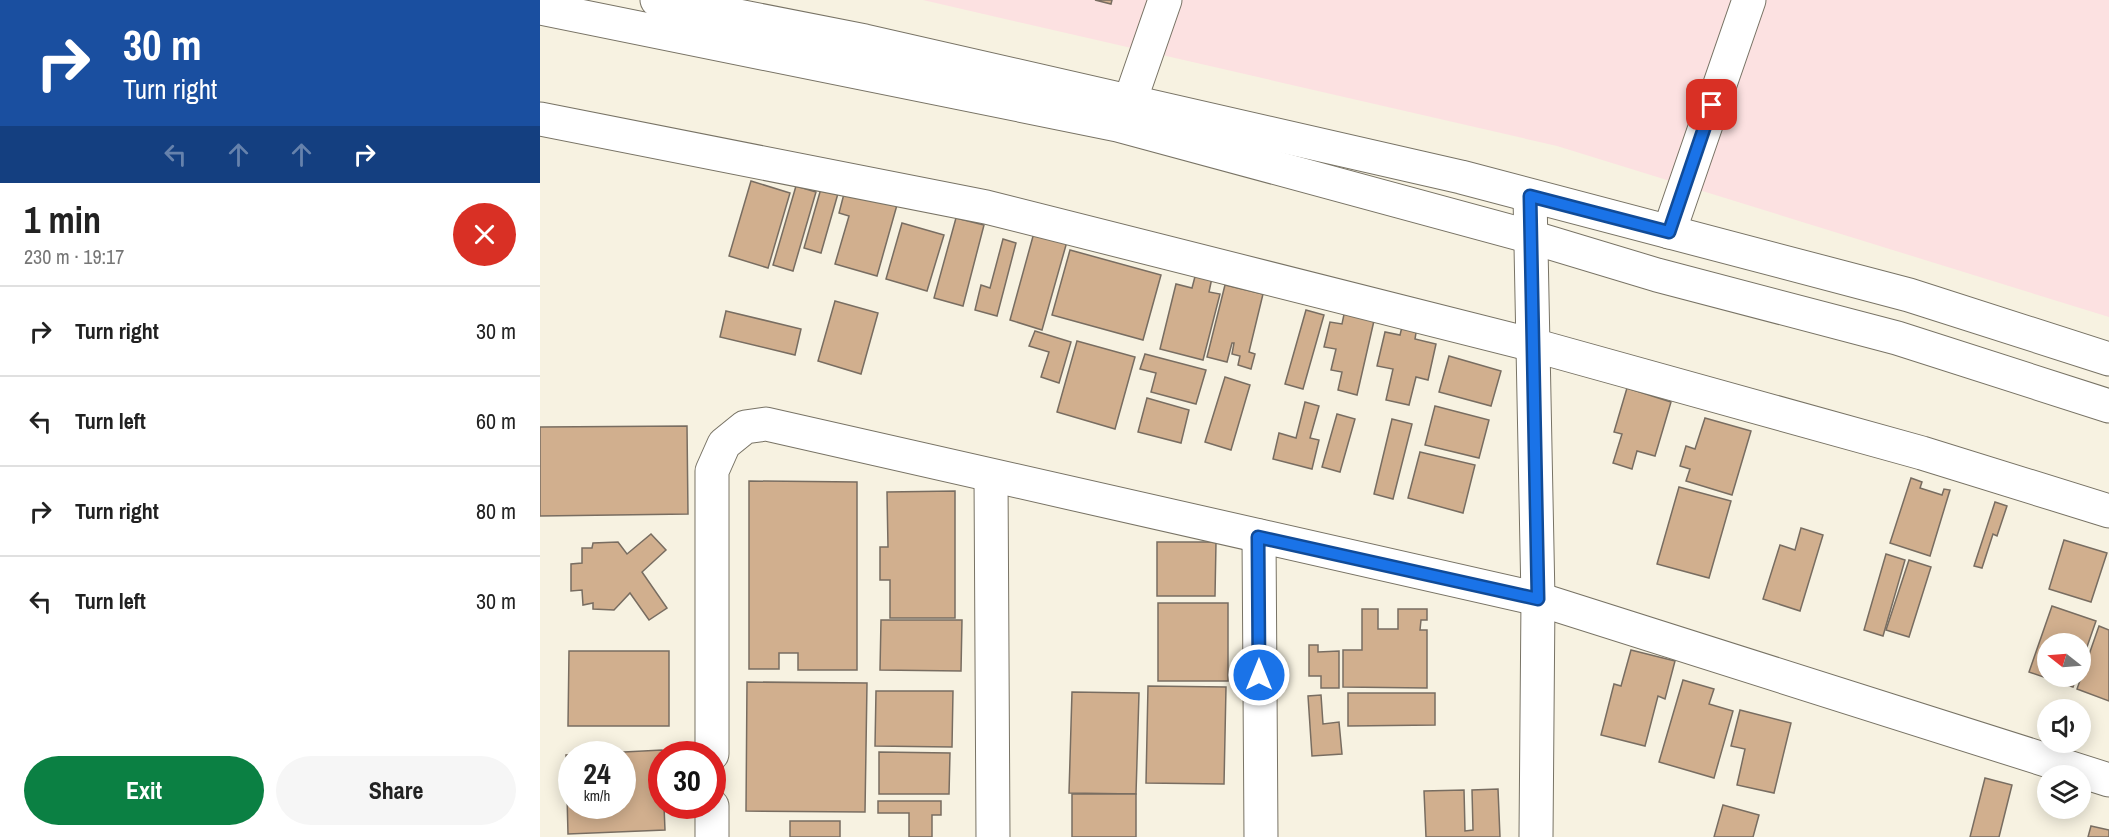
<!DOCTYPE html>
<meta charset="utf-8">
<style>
:root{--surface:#fff;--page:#f6f6f6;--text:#222;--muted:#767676;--line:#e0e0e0;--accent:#0b8043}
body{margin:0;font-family:"Archivo Narrow",sans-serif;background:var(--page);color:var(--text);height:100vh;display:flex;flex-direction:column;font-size:22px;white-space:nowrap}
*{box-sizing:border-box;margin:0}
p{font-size:20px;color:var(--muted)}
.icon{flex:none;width:33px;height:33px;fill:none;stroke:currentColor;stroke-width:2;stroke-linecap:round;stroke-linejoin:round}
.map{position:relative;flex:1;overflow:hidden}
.side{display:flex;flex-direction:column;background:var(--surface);width:540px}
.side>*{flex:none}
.banner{background:#1a4fa0;color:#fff;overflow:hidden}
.needle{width:39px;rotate:287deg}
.buttons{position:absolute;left:1497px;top:633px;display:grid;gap:12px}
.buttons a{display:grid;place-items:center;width:54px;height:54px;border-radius:50%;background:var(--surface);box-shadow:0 3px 15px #0003;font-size:30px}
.speed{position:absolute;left:18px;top:741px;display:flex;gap:12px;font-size:30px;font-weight:700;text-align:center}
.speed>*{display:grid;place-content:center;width:78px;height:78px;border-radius:50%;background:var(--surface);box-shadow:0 3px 15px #0003;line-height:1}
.speed small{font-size:15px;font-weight:400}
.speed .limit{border:9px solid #d22;background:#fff;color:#111}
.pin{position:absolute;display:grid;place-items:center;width:51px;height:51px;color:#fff;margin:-26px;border-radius:12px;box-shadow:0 3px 9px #0006}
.me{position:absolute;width:66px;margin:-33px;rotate:0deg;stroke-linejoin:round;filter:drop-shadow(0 0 4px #0008)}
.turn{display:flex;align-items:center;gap:21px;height:126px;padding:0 24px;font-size:27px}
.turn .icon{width:78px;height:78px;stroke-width:2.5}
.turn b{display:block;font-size:42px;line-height:51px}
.lanes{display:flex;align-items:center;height:57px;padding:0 24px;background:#0003;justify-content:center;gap:30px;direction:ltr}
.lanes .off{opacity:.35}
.round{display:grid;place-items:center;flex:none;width:63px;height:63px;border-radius:32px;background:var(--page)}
.overview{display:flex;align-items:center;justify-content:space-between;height:102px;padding:0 24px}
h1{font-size:36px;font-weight:700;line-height:45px}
.button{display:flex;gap:12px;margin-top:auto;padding:12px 24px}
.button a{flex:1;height:69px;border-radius:36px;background:var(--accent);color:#fff;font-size:24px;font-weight:700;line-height:69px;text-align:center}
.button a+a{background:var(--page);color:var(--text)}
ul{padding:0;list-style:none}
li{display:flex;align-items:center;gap:18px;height:90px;padding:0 24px;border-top:2px solid var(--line)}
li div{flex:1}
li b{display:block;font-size:22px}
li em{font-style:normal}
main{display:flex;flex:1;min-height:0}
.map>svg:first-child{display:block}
.industrial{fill:#fce1e1}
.building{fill:#d1af8e;stroke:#786d61;stroke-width:1.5;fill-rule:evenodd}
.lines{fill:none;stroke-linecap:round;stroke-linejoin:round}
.minor-casing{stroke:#787365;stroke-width:35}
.tertiary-casing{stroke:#787365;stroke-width:35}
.minor{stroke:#fff;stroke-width:33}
.tertiary{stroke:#fff;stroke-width:33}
.route-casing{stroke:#114b97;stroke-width:15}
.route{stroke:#1a73e8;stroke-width:10}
</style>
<main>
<section class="side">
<div class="banner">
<div class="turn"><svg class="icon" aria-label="right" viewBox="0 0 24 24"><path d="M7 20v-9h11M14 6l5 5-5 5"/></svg><div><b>30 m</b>Turn right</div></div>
<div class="lanes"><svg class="icon off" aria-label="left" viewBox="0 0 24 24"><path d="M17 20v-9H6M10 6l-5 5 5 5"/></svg><svg class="icon off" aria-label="ahead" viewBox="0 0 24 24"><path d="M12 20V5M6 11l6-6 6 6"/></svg><svg class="icon off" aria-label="ahead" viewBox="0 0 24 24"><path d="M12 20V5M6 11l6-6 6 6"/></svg><svg class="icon" aria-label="right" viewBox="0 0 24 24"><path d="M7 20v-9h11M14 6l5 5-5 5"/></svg></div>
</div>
<div class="overview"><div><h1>1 min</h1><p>230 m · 19:17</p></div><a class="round" style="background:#d93025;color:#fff"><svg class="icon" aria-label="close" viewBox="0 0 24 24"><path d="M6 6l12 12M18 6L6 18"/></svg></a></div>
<ul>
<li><svg class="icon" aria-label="right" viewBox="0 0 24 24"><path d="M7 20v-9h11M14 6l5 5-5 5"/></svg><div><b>Turn right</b></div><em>30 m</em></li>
<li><svg class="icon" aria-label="left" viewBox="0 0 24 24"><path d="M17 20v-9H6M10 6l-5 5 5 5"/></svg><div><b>Turn left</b></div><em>60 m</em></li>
<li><svg class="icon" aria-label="right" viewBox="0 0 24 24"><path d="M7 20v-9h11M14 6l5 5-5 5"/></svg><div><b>Turn right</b></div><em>80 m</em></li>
<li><svg class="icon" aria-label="left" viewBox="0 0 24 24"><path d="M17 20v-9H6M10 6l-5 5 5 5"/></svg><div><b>Turn left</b></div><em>30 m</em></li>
</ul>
<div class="button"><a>Exit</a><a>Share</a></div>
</section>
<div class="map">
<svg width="1569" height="837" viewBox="0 0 1569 837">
<rect width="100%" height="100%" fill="#f7f2e1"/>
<polygon class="industrial" points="383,0 1569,0 1569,317 1017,146"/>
<g class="building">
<polygon points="555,0 572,0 571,4"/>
<polygon points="211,181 250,193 228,268 189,256"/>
<polygon points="282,185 299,190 281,253 264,248"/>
<polygon points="256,186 276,192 253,271 233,265"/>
<polygon points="305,190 357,205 337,276 295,264 309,216 299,213"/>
<polygon points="416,218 444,225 423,306 394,298"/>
<polygon points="362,223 404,235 387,291 346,279"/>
<polygon points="495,229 528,238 502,330 470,320"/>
<polygon points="463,239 476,243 457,316 435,310 441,285 450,288"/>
<polygon points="530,250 621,275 603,340 512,315"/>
<polygon points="657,269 673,273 669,292 680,294 663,360 620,349 636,284 652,288"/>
<polygon points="685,285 723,294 709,352 715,354 711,369 698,365 700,356 692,354 694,343 692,343 687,362 667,357"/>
<polygon points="295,301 338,313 321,374 278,361"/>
<polygon points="806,305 836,312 817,395 798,390 802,372 791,370 796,349 784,347 790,322 802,324"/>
<polygon points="766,310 784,315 763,389 745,384"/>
<polygon points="186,311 261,329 255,355 180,337"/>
<polygon points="863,323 877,327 875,339 896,344 888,380 876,377 869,405 846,400 853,369 837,366 845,332 860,335"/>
<polygon points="495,331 531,342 519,383 501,377 509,352 489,346"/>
<polygon points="537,341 595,357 575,429 517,412"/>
<polygon points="605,354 666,370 656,404 611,392 616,373 600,369"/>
<polygon points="909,356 961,371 951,406 899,392"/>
<polygon points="685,377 710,385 691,450 665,442"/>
<polygon points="1087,388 1131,402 1115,456 1097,451 1092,469 1073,463 1082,434 1074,432"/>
<polygon points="607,398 649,410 641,443 598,432"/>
<polygon points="765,402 779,406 770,438 779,440 772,469 733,459 739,433 756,438"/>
<polygon points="895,406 949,420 939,458 885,445"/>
<polygon points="797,414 815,419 800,472 782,467"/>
<polygon points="1165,418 1211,431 1192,495 1146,481 1150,469 1140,466 1146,446 1155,449"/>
<polygon points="852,419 872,424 853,499 834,494"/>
<polygon points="147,426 148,514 0,516 0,427"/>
<polygon points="880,452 935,465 923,513 868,498"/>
<polygon points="1371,478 1382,482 1380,488 1402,495 1404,489 1410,490 1390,556 1350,543"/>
<polygon points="209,481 317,482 317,670 258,670 258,653 239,653 239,669 209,669"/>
<polygon points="1139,487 1191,501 1169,578 1117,564"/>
<polygon points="415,491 415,618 350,618 350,580 340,580 340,547 348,547 347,492"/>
<polygon points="1455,502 1467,506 1457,536 1453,534 1442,568 1434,566"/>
<polygon points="1261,528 1283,535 1260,611 1223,599 1240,545 1255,550"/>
<polygon points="111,534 126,550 102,572 127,608 109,620 90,593 74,610 53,609 53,603 43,605 42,590 31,591 31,564 42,563 42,548 52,548 53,543 78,542 87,554"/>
<polygon points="1524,540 1567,553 1551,602 1509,589"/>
<polygon points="617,542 676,542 675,596 617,596"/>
<polygon points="1346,554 1365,560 1343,636 1324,630"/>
<polygon points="1369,560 1391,567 1369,637 1346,630"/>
<rect x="618" y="603" width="70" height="78"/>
<polygon points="1512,606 1556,621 1540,667 1540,644 1508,644 1508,676 1537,676 1533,687 1489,672"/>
<polygon points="822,609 838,609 838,629 858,629 858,609 887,609 887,620 881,620 880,630 887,630 887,688 803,687 803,650 822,650"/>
<polygon points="341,620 422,620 421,671 340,670"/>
<polygon points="1559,626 1569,630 1569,701 1537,689"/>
<polygon points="769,645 778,645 778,652 799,651 799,688 781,688 781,676 769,676"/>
<polygon points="1091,650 1135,661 1125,699 1118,696 1105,746 1061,735 1074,684 1081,686"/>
<polygon points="29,651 129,651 129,726 28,726"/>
<polygon points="1143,680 1174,689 1169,704 1193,711 1174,778 1119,762"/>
<polygon points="207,682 327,683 325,812 206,811"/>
<polygon points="608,686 686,687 684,784 606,783"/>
<polygon points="336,691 413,691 412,747 335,746"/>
<polygon points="532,692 599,693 596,794 529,793"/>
<polygon points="808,693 895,693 895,725 808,726"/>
<polygon points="781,695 783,724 799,722 802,754 772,756 768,696"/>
<polygon points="1200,710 1251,723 1234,793 1197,785 1205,749 1191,746"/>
<path d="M122 750V806H124L125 830 28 834 26 755ZM32 754H82V806H32Z"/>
<polygon points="339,752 410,753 409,794 339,794"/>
<polygon points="1445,778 1472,785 1459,837 1430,837"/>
<polygon points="958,789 960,837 886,837 884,791 924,790 925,831 933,830 932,790"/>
<rect x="532" y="794" width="64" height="43"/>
<polygon points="338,801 401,801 401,815 392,815 392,837 369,837 369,813 338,813"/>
<polygon points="1183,805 1219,815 1213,837 1174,837"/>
<rect x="250" y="821" width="50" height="16"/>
<polygon points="1551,826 1569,830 1569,837 1548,837"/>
</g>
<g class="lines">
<g class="minor-casing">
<g id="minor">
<polyline points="590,101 625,0"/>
<polyline points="0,119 446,207 993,345 1382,453 1569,511"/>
<polyline points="990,196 998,599 996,837"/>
<polyline points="1129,232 1209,0"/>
<polyline points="451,476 453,837"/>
<polyline points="719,536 721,837"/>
<polyline points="172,754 172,471 184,444 205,427 226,424 998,599 1569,780"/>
<polyline points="172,837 172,806"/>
</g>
</g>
<g class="tertiary-casing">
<g id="tertiary">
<polyline points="117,0 325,41 921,177 1369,295 1569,359"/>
<polyline points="0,8 578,125 991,237 1117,275 1357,338 1569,406"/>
</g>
</g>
<use href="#minor" class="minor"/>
<use href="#tertiary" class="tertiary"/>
</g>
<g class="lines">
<g class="route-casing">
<polyline id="route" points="719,675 718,537 998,599 990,196 1129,232 1172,105"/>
</g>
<use href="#route" class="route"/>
</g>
</svg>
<div class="buttons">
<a><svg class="needle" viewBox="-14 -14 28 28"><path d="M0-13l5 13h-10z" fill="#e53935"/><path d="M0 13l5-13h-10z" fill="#767676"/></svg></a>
<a><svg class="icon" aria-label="sound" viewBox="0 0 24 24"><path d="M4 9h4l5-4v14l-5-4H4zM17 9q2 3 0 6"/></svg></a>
<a><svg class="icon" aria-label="layers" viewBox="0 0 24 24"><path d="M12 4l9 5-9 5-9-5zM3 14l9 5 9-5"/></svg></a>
</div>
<div class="speed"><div>24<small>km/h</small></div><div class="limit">30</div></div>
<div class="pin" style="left:1172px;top:105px;background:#d93025"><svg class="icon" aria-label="arrive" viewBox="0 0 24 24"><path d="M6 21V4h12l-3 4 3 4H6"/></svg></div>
<svg class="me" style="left:719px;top:675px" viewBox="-20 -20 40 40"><circle r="17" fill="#1a73e8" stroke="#fff" stroke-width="3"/><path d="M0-11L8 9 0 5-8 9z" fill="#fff"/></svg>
</div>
</main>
